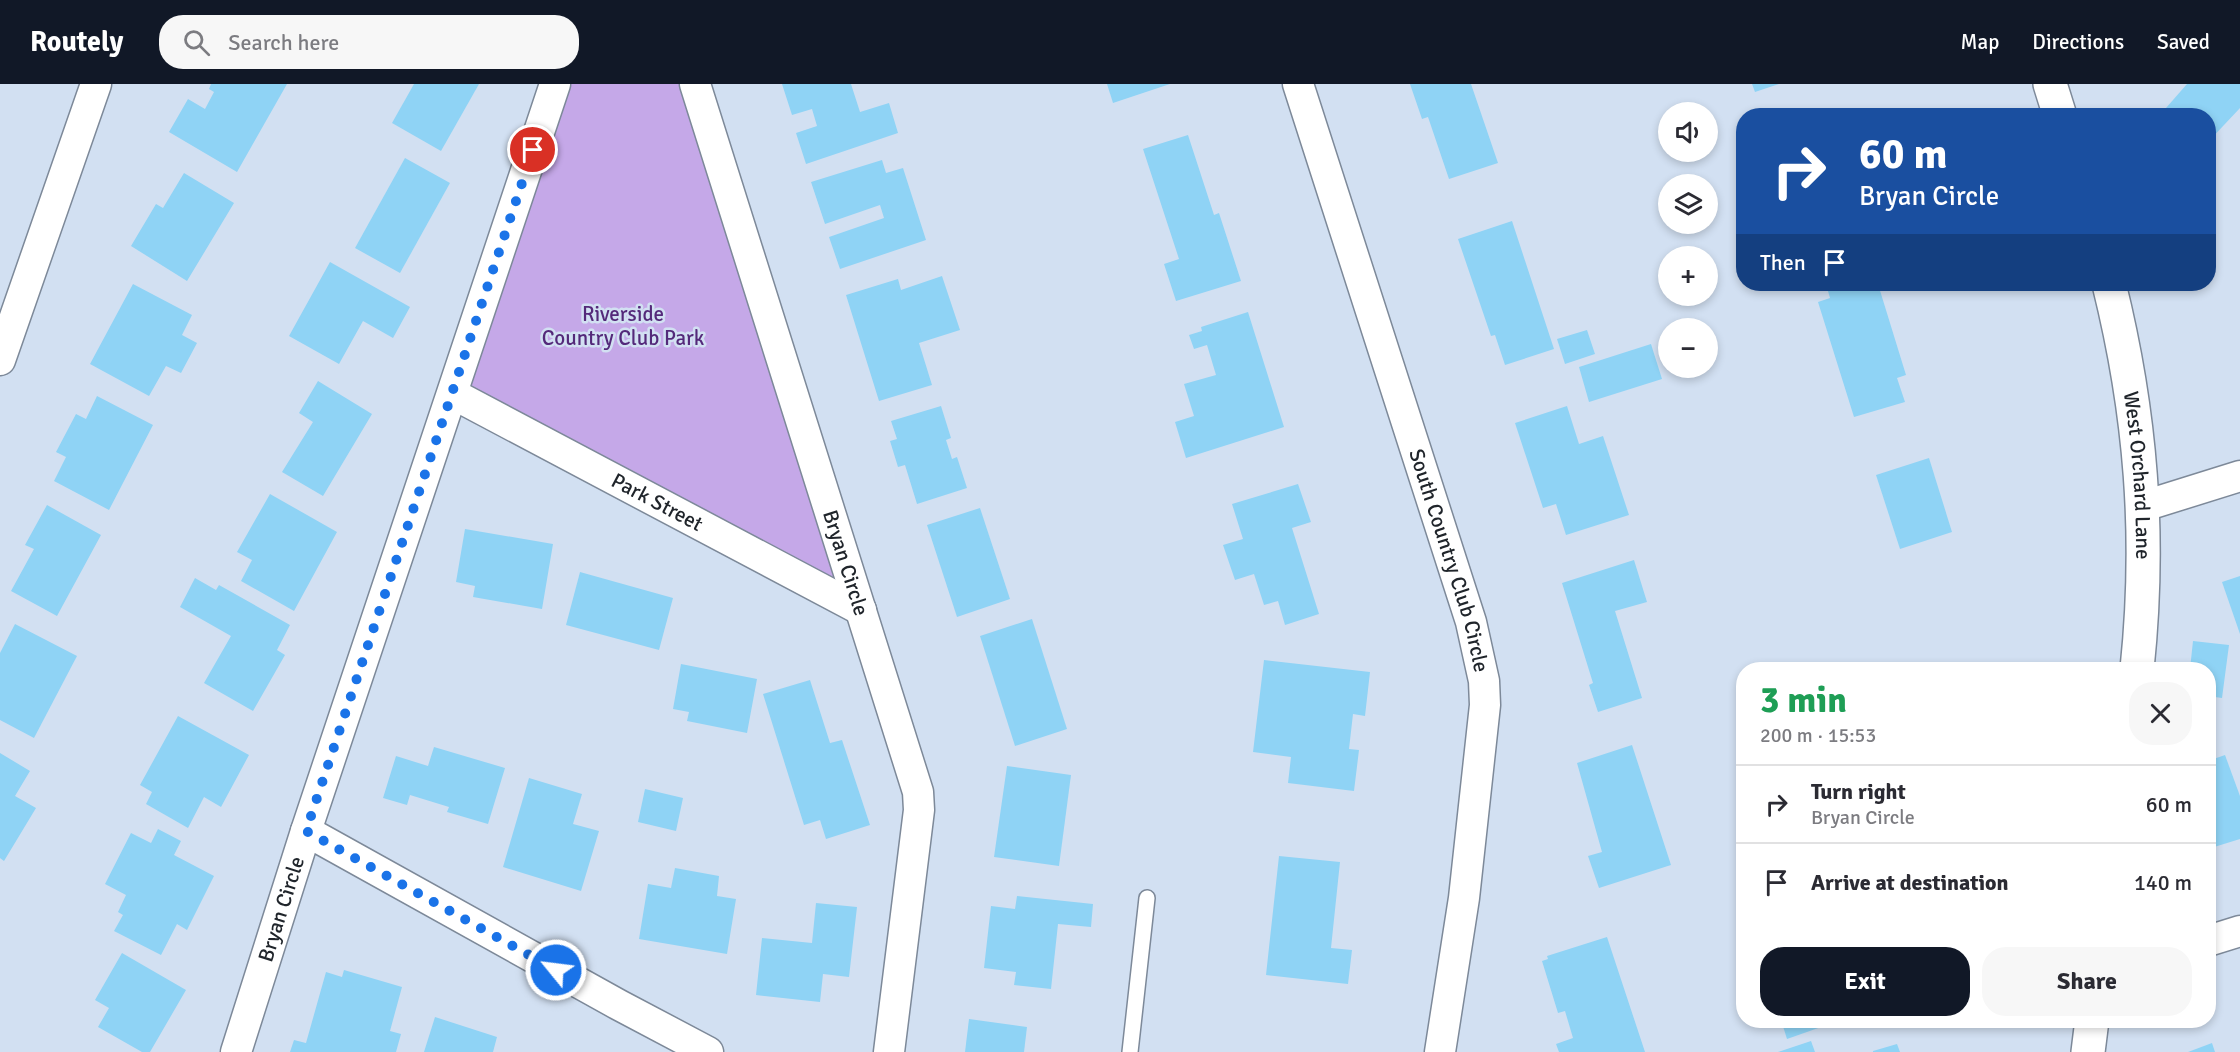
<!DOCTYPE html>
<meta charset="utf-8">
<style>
:root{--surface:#fff;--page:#f7f7f7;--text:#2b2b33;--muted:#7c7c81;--line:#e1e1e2;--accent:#111827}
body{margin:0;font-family:Signika,sans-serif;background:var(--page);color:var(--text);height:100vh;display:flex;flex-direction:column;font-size:22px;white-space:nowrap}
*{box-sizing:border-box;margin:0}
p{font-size:20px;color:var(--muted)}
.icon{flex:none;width:33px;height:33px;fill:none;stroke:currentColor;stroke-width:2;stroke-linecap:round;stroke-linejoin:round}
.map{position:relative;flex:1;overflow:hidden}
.drawer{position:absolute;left:1736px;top:578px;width:480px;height:366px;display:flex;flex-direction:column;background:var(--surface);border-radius:24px;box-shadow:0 3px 9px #0003}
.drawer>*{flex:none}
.banner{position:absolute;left:1736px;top:24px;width:480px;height:183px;border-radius:24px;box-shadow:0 3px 9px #0003;background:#1a4fa0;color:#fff;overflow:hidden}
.tools{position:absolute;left:1658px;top:18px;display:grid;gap:12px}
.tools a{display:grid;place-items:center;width:60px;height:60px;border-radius:50%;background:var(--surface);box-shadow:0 3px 9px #0003;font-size:30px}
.pin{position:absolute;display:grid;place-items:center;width:51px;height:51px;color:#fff;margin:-26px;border:3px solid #fff;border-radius:50%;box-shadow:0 2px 6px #0007}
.me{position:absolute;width:66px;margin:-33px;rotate:299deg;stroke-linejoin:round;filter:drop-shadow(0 0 4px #0008)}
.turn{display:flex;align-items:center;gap:21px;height:126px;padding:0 24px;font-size:27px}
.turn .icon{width:78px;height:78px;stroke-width:2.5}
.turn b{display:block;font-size:42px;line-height:51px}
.then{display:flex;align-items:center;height:57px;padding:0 24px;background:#0003;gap:12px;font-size:22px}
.round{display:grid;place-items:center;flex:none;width:63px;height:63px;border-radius:24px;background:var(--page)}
.headline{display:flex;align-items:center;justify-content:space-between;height:102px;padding:0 24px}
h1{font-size:36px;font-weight:800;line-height:45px;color:#1e9e55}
.action{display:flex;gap:12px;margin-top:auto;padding:12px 24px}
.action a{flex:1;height:69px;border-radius:24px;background:var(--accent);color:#fff;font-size:24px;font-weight:800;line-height:69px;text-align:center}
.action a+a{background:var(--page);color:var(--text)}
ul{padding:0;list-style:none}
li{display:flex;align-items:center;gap:18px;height:78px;padding:0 24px;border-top:2px solid var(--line)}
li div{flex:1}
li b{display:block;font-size:22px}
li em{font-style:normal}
header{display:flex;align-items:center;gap:36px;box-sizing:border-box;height:84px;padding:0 30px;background:var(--accent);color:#fff}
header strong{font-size:28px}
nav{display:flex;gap:33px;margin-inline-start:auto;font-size:21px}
.search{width:420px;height:54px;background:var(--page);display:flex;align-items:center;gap:15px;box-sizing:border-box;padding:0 21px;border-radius:24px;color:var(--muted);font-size:22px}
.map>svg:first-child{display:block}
.green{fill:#c5a8e8}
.building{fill:#8fd3f5}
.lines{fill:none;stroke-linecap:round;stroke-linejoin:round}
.service-casing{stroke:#7d8999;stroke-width:18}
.minor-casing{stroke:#7d8999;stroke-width:33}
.tertiary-casing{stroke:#7d8999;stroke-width:36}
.service{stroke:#fff;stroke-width:15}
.minor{stroke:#fff;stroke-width:30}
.tertiary{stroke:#fff;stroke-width:33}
.route{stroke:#1a73e8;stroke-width:10;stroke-dasharray:0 18}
.labels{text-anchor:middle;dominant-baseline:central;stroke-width:5;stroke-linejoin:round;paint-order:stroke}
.park-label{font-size:21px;fill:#54297a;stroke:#d2e0f2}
.street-label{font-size:21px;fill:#20252b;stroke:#d2e0f2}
</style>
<header>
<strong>Routely</strong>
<div class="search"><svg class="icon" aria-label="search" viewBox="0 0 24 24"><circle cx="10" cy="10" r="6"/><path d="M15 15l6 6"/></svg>Search here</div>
<nav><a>Map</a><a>Directions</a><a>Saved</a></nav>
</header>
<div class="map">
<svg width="2240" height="968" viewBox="0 0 2240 968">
<rect width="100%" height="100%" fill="#d2e0f2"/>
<polygon class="green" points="555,0 695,0 861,526 453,310"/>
<g class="building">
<polygon points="211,0 287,0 237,88 169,48 188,15 205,25 214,8 209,5"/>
<polygon points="414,0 479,0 441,67 392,39"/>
<polygon points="782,0 851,0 860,28 889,19 898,49 806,80 796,49 817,42 812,25 792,31"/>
<polygon points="1107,0 1170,0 1113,19"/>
<polygon points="1410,0 1471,0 1498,79 1449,95 1428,33 1422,35"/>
<polygon points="1752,0 1779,0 1755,8"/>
<polygon points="2187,0 2240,0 2240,24 2208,58 2208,32 2159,32"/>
<polygon points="1188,51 1214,131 1219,129 1241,197 1176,217 1164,180 1179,175 1143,65"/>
<polygon points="405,74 450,99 400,189 355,164"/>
<polygon points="882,76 886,89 903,84 926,156 840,185 829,153 884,134 880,121 825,140 811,98"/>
<polygon points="184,89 234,119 187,197 131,162 156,120 163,124"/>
<polygon points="1512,137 1554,265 1505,281 1495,251 1491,252 1458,155"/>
<polygon points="330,178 410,223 393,254 363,237 339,280 289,252"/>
<polygon points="942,192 960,246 919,259 932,301 879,317 846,211 898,195 901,206"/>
<polygon points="133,200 192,231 182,251 197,259 181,289 166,282 149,312 90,280"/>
<polygon points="1826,200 1878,200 1906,291 1897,294 1905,318 1854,333 1818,218 1830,214"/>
<polygon points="1248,228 1284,343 1186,374 1175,338 1194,332 1184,300 1216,291 1207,261 1194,265 1189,251 1202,247 1201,243"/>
<polygon points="1587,246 1595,270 1565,280 1557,255"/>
<polygon points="1651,260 1662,295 1589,318 1579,283"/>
<polygon points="318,297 372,330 323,412 282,388 313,338 299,329"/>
<polygon points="97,312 153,341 109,426 54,397 66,373 56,368 76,330 86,335"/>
<polygon points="941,322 951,354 946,356 952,375 957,373 967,404 917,420 905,381 898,383 890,357 897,355 891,337"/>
<polygon points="1567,322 1579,360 1603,352 1629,431 1566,451 1556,420 1543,424 1515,339"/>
<polygon points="1929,374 1952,448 1900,465 1876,391"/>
<polygon points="1298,400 1311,438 1292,444 1319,530 1285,541 1278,517 1264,521 1254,490 1235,496 1223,461 1243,455 1232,420"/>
<polygon points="270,410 337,448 294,527 241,497 252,476 237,468"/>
<polygon points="47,421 101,451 57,532 11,507 34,465 25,461"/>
<polygon points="980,424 1010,515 957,533 927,441"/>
<polygon points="465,445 553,460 542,525 473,513 475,502 456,498"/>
<polygon points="1634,476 1647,518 1615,527 1642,614 1598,628 1589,601 1593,599 1562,499"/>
<polygon points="580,488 673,514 659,566 566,541"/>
<polygon points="2240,492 2240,550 2222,498"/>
<polygon points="195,494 216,506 219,501 290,541 277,566 285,571 253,627 204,599 231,552 180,523"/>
<polygon points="1032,535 1067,645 1015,662 980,552"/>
<polygon points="15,540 77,572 34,654 0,636 0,569"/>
<polygon points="2193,557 2229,561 2222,614 2208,612 2208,585 2190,585"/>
<polygon points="1264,576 1370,588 1365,632 1353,630 1349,665 1359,666 1354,707 1288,699 1291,673 1253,668"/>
<polygon points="681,580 757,595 747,649 687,637 689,628 673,625"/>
<polygon points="810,596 830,659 842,656 870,741 826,755 820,736 804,741 763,610"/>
<polygon points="178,632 249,671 221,723 204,713 188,744 146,720 152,708 140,701"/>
<polygon points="1632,661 1671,781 1599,804 1588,772 1602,768 1577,679"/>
<polygon points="434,663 505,684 488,740 447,728 449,723 410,711 407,721 383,714 396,672 428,682"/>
<polygon points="0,669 30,687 15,712 36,724 4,777 0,774"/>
<polygon points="2225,671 2240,712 2240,755 2211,764 2208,756 2208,677"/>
<polygon points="1007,682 1071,691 1059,782 994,773"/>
<polygon points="529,694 582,710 573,740 599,747 581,807 503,783"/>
<polygon points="645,705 683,714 676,747 638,738"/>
<polygon points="158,745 181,757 174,771 214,792 187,846 177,840 161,871 114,847 123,831 118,828 126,811 105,800 131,749 151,759"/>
<polygon points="1279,772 1340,778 1331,864 1352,866 1348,900 1266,891"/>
<polygon points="675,784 719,792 717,812 736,815 727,870 639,855 648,800 671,804"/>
<polygon points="1017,812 1093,820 1091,843 1058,840 1051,905 1014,901 1016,888 984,884 991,822 1015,825"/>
<polygon points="816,819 857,823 849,893 823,890 820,918 756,911 762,854 812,859"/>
<polygon points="1607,853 1645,968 1559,968 1556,960 1573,954 1565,927 1558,929 1542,877 1548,875 1547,872"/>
<polygon points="122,869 186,906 150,968 142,968 98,943 109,924 95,916"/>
<polygon points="344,886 402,903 390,947 401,950 396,968 290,968 294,956 306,959 326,888 342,893"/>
<polygon points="435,933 497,953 493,968 424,968"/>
<polygon points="969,935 1027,943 1024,968 965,968"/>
<polygon points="1781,936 1841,936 1787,955"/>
<polygon points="1811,957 1815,968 1778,968"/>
<polygon points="2212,959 2215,968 2188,968"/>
<polygon points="1897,960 1900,968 1873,968 1873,967"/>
</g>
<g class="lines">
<g class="service-casing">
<polyline id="service" points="1130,968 1147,814"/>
</g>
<g class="minor-casing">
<g id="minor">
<path id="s1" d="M695 0 918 708 919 726 889 968"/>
<path id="s2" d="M1298 0 1471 538 1484 597 1485 621 1464 814 1440 968"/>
<polyline points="0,276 96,0"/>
<path id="s3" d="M453 310 861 526"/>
<polyline points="2144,422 2240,392"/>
<polyline points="306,747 619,921 708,968"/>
<polyline points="2208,857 2240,847"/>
<path id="s4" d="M236 968 306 747 555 0"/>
</g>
</g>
<g class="tertiary-casing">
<g id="tertiary">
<polyline points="2050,0 2060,32"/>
<path id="s5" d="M2109 200C2141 329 2151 452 2137 585"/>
<polyline points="2088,968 2092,936"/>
</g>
</g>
<use href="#service" class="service"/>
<use href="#minor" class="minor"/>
<use href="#tertiary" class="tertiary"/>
</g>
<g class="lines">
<polyline class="route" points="533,66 306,747 556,886"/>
</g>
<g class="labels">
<g class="park-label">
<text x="623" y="230">Riverside<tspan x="623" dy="24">Country Club Park</tspan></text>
</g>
<g class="street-label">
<text stroke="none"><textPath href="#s5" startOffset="194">West Orchard Lane</textPath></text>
<text stroke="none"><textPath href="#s3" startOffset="231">Park Street</textPath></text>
<text stroke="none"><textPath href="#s2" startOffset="500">South Country Club Circle</textPath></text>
<text stroke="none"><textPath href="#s1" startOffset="502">Bryan Circle</textPath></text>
<text stroke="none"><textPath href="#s4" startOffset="150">Bryan Circle</textPath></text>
</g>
</g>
</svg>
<div class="tools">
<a><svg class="icon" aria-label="sound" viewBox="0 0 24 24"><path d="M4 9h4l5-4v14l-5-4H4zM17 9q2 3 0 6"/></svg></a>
<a><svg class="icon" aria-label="layers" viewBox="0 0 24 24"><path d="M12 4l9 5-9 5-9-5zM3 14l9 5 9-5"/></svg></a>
<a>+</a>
<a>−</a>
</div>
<div class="pin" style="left:533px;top:66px;background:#d93025"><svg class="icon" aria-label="arrive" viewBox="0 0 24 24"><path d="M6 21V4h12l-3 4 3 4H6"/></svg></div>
<svg class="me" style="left:556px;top:886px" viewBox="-20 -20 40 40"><circle r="17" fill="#1a73e8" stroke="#fff" stroke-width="3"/><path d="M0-11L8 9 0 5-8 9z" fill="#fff"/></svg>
<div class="banner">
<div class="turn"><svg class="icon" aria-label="right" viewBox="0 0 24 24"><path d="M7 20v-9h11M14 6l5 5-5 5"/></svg><div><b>60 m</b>Bryan Circle</div></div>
<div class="then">Then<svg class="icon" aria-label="arrive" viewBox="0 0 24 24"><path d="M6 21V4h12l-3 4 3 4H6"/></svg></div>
</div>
<section class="drawer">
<div class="headline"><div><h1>3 min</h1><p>200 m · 15:53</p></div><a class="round"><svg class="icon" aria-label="close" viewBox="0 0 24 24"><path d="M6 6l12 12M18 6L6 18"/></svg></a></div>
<ul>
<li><svg class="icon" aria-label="right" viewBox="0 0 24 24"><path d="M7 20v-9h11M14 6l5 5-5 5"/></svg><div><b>Turn right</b><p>Bryan Circle</p></div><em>60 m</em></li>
<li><svg class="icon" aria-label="arrive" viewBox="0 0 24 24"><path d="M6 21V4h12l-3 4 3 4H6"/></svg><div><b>Arrive at destination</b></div><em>140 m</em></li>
</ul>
<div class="action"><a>Exit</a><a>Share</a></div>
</section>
</div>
